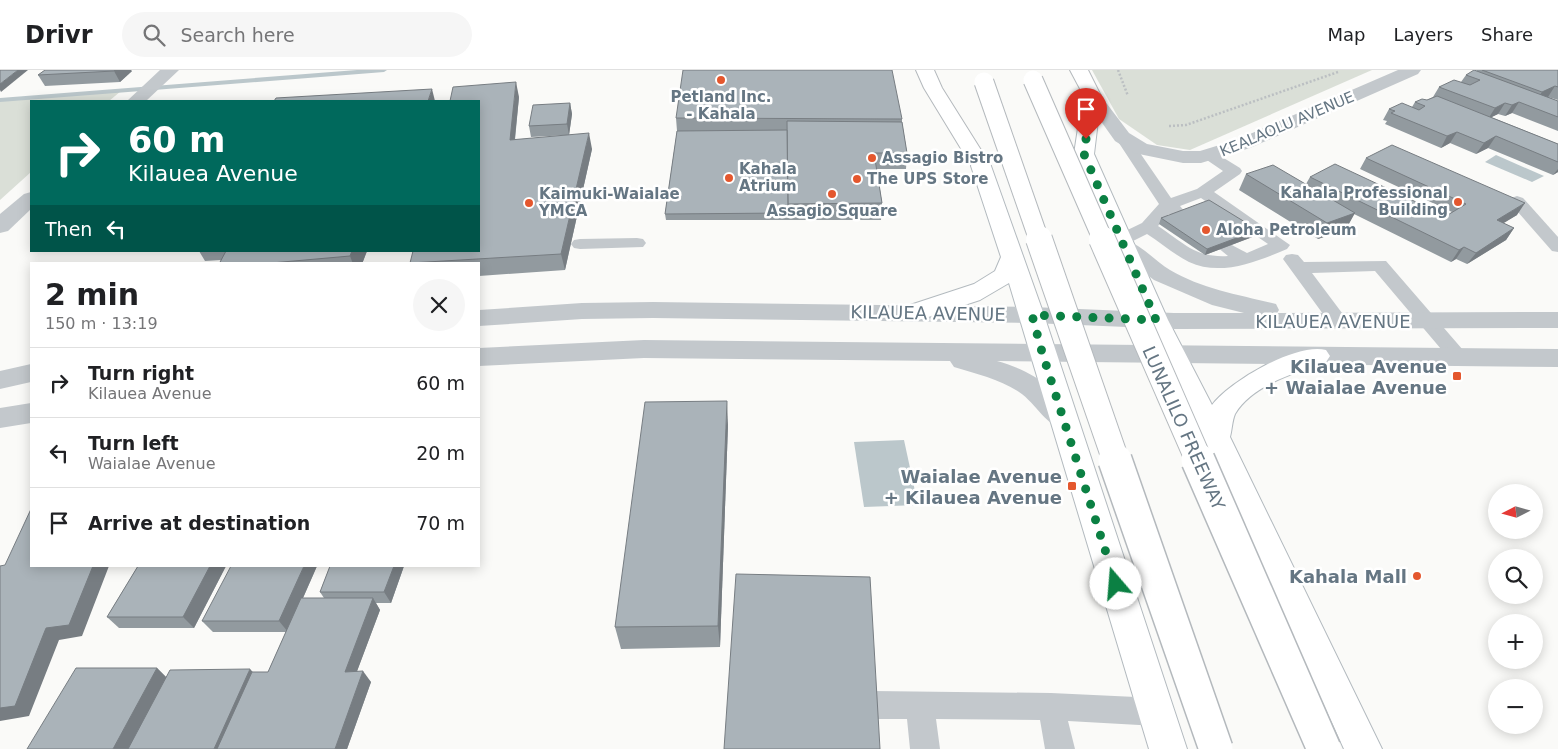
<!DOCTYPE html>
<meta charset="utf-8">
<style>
:root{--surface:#fff;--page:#f6f6f6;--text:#202124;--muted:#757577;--line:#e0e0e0}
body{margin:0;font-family:"DejaVu Sans",sans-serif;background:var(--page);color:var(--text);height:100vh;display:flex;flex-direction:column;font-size:19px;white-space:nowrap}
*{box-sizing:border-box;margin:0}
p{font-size:16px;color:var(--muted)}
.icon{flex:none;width:28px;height:28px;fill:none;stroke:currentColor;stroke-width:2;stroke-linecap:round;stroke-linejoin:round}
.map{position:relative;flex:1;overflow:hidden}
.sheet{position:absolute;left:30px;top:192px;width:450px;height:305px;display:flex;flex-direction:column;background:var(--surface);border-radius:0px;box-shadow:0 2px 12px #0003}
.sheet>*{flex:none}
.guide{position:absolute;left:30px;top:30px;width:450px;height:152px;border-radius:0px;box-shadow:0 2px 12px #0003;background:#00695c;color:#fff;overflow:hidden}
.needle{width:32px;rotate:264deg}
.fabs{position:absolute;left:1488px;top:414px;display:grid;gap:10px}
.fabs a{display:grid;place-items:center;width:55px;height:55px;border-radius:50%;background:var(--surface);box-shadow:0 2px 12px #0003;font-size:25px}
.pin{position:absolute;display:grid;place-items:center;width:42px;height:42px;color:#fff;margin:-51px -21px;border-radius:50% 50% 50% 0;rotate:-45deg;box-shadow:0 0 5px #0007}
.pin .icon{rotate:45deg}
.me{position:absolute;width:55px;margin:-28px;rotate:342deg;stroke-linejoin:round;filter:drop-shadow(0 0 4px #0008)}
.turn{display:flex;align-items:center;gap:18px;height:105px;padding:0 15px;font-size:22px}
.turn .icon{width:65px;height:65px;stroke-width:2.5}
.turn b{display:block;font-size:35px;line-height:42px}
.then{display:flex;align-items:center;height:48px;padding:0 15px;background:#0003;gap:10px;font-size:19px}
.round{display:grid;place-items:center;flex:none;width:52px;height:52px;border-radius:26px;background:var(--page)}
.summary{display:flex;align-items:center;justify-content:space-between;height:85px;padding:0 15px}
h1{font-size:30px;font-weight:700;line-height:38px}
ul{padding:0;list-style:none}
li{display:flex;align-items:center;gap:15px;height:70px;padding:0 15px;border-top:1px solid var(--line)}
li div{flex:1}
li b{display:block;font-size:19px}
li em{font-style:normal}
header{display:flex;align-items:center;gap:30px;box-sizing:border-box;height:70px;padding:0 25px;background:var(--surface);border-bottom:1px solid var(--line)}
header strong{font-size:24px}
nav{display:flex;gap:28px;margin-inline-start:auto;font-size:18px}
.search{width:350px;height:45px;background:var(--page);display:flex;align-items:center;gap:12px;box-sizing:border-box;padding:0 18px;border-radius:28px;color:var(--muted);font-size:19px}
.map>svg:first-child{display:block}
.green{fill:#dadfd7}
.water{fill:#bbc7cb}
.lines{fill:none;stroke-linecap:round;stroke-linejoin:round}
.stream{fill:#bbc7cb;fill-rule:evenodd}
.secondary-casing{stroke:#b3babf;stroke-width:2}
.motorway-casing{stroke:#b4b9bd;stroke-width:2}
.path{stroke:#bbbfc2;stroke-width:2.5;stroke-dasharray:2 2;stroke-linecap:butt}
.service{fill:#c3c8cc;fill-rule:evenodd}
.tertiary{fill:#c3c8cc;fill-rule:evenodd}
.secondary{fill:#fff;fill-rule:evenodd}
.motorway{fill:#fff;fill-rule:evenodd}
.motorway-bridge-far2-casing{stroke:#b4b9bd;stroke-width:21;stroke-linecap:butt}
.motorway-bridge-far1-casing{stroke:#b4b9bd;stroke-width:28;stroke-linecap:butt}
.motorway-bridge-casing{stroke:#b4b9bd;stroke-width:36;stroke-linecap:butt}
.motorway-bridge-far2{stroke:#fff;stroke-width:19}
.motorway-bridge-far1{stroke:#fff;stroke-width:26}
.motorway-bridge{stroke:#fff;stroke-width:33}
.wall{fill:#929a9f}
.shaded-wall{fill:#777d82}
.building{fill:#aab3b9;stroke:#777d82}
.route{stroke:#0b8043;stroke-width:9;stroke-dasharray:0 16.2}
.poi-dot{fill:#e4572e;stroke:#fff;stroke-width:2}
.labels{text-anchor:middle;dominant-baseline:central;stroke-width:5;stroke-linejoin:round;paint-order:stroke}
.far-poi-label{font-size:15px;font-weight:bold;fill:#657683;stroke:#fff;text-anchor:start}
.far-street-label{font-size:15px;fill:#657683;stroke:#fff}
.street-label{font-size:18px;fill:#657683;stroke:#fff}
.poi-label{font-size:18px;font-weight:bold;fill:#657683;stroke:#fff;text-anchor:end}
</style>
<header>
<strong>Drivr</strong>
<div class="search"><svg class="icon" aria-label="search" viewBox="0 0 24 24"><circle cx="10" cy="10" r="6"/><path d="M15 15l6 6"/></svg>Search here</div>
<nav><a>Map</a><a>Layers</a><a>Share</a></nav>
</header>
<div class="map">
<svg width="1558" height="679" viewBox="0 0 1558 679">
<rect width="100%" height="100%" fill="#fafaf8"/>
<g class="green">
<polygon points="1092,0 1372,0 1190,80 1157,75 1119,49"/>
<polygon points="121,21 109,31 31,31 31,102 0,130 0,30"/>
</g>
<g class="water">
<polygon points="1496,85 1544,106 1532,112 1485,92"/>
<polygon points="904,370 918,435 864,437 854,372"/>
</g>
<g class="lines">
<polygon class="stream" points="357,0 387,0 384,2 0,32 0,28"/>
<g class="secondary-casing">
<g id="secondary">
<path d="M1092 21 1098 22 1101 26 1094 84 1168 250 1212 335C1230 311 1297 272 1326 280L1330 286 1326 292C1297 302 1252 315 1235 344 1232 351 1232 360 1230 367L1382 679H1344L1202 367 1144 250 1074 84 1083 26 1086 22Z"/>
<polygon points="981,90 988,92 991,96 1044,245 1187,679 1149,679 1009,213 980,230 922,249 913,251 904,249 901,243 904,237 974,214 995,201 1001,187 971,96 974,92"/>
</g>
</g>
<g class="motorway-casing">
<g id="motorway">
<polygon points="916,0 934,0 942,18 991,96 988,100 981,102 974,100 924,18"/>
<polygon points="1070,0 1088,0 1101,26 1098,30 1086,30"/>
</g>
</g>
<g class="path">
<polyline points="1118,0 1128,26"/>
<polyline points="1169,56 1186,55 1338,2"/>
</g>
<g class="service">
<path d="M1122 63 1127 64 1171 128 1197 119 1223 101 1204 88 1201 85 1204 82H1214L1240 98 1242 101 1240 104 1214 122 1290 175 1287 179C1258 191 1221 207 1189 192 1175 185 1161 173 1147 164L1127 174H1115L1112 170 1115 166 1142 153 1159 134 1115 67ZM1201 128 1268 174 1247 183 1226 172 1220 173 1217 177 1228 186C1195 188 1184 173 1158 156L1169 144 1178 148 1184 147 1186 143 1180 136Z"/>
<polygon points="1517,126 1523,128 1558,167 1558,182 1552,181 1511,134 1509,131 1511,128"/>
<polygon points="637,168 643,169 646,173 643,177 580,179 574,178 571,174 574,170 580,169"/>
<polygon points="1292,184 1298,185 1304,192 1386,191 1469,287 1466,292 1459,294 1452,292 1375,201 1312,203 1348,251 1345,255 1338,257 1331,255 1283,189 1286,185"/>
<polygon points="873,621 1051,623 1157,628 1167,632 1171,642 1167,652 1157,656 1068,651 1075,679 1045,679 1040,650 936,649 940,679 910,679 907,649 873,649 863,645 859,635 863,625"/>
</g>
<g class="tertiary">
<polygon points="160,0 179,0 146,31 127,31"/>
<polygon points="1398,0 1421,0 1418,4 1250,78 1201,93 1183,93 1134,83 1115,71 1083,26 1086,22 1098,22 1129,63 1147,74 1183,81 1200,81 1236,70"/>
<polygon points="31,122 31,139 8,161 0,163 0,144 24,124"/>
<path d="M1125 170C1142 175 1155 191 1170 200 1202 219 1240 225 1276 234L1279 240 1277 243 1558 242V258L1174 259 1032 253 653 248 582 249 479 256V240L582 233 653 232 1032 237 1174 243H1244L1212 235 1154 210 1117 182 1114 177 1117 172Z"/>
<path d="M644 270 1558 279V297L997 291C1030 300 1061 320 1078 350L1074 357C1049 365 1039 335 1019 322 999 309 977 304 954 297L950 291 644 288 479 296V278Z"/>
<polygon points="31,294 31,312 0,319 0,301"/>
<polygon points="31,333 31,353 0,358 0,338"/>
</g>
<use href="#secondary" class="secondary"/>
<use href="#motorway" class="motorway"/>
<g class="motorway-bridge-far2-casing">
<g id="motorway-bridge-far2">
<polyline points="1033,10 1103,170"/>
<polyline points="984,12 1039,170"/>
</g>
</g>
<g class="motorway-bridge-far1-casing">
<g id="motorway-bridge-far1">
<polyline points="1039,169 1116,391"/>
<polyline points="1102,169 1199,391"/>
</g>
</g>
<g class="motorway-bridge-casing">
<g id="motorway-bridge">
<polyline points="1115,390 1216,679"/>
<polyline points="1198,390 1324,679"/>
</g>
</g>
<use href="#motorway-bridge-far2" class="motorway-bridge-far2"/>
<use href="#motorway-bridge-far1" class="motorway-bridge-far1"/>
<use href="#motorway-bridge" class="motorway-bridge"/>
</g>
<g class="wall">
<polygon points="45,0 132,1 120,12 45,16 38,5"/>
<polygon points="1477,0 1558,0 1558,30 1548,27 1558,31 1558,61 1512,43 1505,46 1498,44 1491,47 1558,74 1558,102 1553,105 1488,78 1476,84 1450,73 1441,78 1385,54 1387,51 1383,50 1389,39 1412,37 1415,32 1427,30 1433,27 1439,17 1461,12 1466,5 1476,1"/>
<polygon points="519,27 515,70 568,65 531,67 529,56 570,33 572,44 569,65 592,79 565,200 479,206 479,194 411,194"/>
<polygon points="676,48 902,49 902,52 907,83 906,99 877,99 882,133 881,150 666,150 665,144 677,61"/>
<polygon points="1366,88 1517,145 1503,153 1514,158 1506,170 1467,194 1456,189 1451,192 1354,144 1346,159 1318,169 1239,120 1246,104 1306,114 1310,107 1446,146 1452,142 1360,99"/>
<polygon points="1161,148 1255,166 1205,185 1159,154"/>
<polygon points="199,181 367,181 362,194 219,194 221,190 205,191"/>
<polygon points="728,355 720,577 621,579 615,557"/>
<polygon points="138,496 226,496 194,558 119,558 107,547"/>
<polygon points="317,496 303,528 324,528 320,522 330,496 404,496 391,533 376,533 380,540 357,601 371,612 347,679 27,679 157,598 166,607 268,602 286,562 213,562 202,551"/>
</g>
<g class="shaded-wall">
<polygon points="18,0 28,0 1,22 0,20 0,14"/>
<polygon points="115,0 131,0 132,1 120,12 114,1"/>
<polygon points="516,12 519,27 513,86 510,70"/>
<polygon points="1555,16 1548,27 1534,33 1542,22"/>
<polygon points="432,19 435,31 428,31"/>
<polygon points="1519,32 1512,43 1505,46 1512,35"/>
<polygon points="570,33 572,44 569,65 567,54"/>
<polygon points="1505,33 1498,44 1488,49 1495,38"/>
<polygon points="1457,62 1450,73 1441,78 1447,66"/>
<polygon points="589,63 592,79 565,200 561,184"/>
<polygon points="1496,66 1488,78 1476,84 1484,73"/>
<polygon points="1558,99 1558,102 1553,105"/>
<polygon points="1525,133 1517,145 1489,162 1497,150"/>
<polygon points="1355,143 1346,159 1318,169 1327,153"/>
<polygon points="1514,158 1506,170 1467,194 1476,183"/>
<polygon points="1258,160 1255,166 1205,185 1207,179"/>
<polygon points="1464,177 1456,189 1451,192 1459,180"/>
<polygon points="352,181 367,181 362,194 353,194 350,186"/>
<polygon points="727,331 728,355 720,577 718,556"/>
<polygon points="93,496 109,496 82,566 59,570 29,646 0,651 0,638 46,558"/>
<polygon points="210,496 226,496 194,558 183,547"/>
<polygon points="304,496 317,496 288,562 279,551"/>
<polygon points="394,496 404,496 391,533 384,522"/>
<polygon points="373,528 380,540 353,612 345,602"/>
<polygon points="157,598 168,609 131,679 113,679"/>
<polygon points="250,599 260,610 229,679 214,679"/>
<polygon points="363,601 371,612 347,679 335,679"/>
</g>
<g class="building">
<polygon points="0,0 18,0 0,14"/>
<polygon points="45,0 115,0 114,1 38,5"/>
<polygon points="683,0 892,0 902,49 676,48"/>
<polygon points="1474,0 1558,31 1558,47 1519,32 1512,35 1505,33 1495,38 1439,17 1454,10 1470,15 1480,10 1466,5"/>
<polygon points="1482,0 1558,0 1558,17 1555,16 1542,22"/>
<polygon points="516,12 510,70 589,63 561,184 410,193 413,181 479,181 479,31 450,31 453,17"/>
<polygon points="432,19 428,31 274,31 276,28"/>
<polygon points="1437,26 1558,74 1558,92 1496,66 1484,73 1457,62 1447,66 1391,43 1395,41 1389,39 1402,33 1419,40 1425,36 1415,32 1422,29 1427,30"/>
<polygon points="570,33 567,54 529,56 533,35"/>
<polygon points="787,51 902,52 907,83 874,83 882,133 788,134"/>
<polygon points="787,60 788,143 665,144 677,61"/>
<polygon points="1392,75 1525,133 1497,150 1514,158 1476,183 1464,177 1459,180 1310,107 1335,94 1446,146 1466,134 1366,88"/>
<polygon points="1273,95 1355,143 1327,153 1246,104"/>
<polygon points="1209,130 1258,160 1207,179 1161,148"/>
<polygon points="226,181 352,181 350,186 260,194 219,194"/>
<polygon points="727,331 718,556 615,557 645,332"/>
<polygon points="31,439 31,496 93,496 69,555 46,558 15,636 0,638 0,496 5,495"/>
<polygon points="138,496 210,496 183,547 107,547"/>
<polygon points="231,496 304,496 279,551 202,551"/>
<polygon points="330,496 394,496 384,522 320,522"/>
<polygon points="736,504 870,507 880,679 724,679"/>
<polygon points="301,528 373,528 345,602 363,601 335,679 217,679 252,602 268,602"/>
<polygon points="76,598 157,598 113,679 27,679"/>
<polygon points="250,599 214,679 128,679 170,600"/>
</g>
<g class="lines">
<polyline class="route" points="1086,69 1084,84 1156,250 1032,245 1042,282 1116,514"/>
</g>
<g class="poi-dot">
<circle cx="721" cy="10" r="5"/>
<circle cx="872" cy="88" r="5"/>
<circle cx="729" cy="108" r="5"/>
<circle cx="857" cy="109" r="5"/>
<circle cx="832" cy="124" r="5"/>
<circle cx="1458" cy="132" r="5"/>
<circle cx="529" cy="133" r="5"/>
<circle cx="1206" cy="160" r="5"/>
<rect x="1452" y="301" width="10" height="10" rx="2.5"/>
<rect x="1067" y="411" width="10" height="10" rx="2.5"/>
<circle cx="1417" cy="506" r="5"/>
</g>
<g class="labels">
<g class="far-poi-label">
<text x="721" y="27" text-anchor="middle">Petland Inc.<tspan x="721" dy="17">- Kahala</tspan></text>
<text x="882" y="88">Assagio Bistro</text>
<text x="739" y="99">Kahala<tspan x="739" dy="17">Atrium</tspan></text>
<text x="867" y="109">The UPS Store</text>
<text x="1448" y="123" text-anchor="end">Kahala Professional<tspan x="1448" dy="17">Building</tspan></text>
<text x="539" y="124">Kaimuki-Waialae<tspan x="539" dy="17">YMCA</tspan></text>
<text x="832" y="141" text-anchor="middle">Assagio Square</text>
<text x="1216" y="160">Aloha Petroleum</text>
</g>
<g class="far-street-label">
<text transform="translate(1287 54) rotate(-23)">KEALAOLU AVENUE</text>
</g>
<g class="street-label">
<text transform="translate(928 243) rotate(1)">KILAUEA AVENUE</text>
<text x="1333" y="251">KILAUEA AVENUE</text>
<text transform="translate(1184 358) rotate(66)">LUNALILO FREEWAY</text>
</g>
<g class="poi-label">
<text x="1447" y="296">Kilauea Avenue<tspan x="1447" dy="21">+ Waialae Avenue</tspan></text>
<text x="1062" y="406">Waialae Avenue<tspan x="1062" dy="21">+ Kilauea Avenue</tspan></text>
<text x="1407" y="506">Kahala Mall</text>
</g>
</g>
</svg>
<div class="fabs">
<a><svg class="needle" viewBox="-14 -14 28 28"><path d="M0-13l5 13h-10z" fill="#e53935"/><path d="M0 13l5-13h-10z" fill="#757577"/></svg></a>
<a><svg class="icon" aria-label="search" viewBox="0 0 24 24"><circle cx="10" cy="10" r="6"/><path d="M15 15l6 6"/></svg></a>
<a>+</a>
<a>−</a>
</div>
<div class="pin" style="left:1086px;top:69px;background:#d93025"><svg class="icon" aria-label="arrive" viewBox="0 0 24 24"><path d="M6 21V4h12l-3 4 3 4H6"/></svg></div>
<svg class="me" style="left:1116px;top:514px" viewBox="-20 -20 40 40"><circle r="19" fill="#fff"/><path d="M0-13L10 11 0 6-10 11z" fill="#0b8043"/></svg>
<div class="guide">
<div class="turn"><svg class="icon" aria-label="right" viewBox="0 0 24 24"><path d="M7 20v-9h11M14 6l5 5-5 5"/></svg><div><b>60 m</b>Kilauea Avenue</div></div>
<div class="then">Then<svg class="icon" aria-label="left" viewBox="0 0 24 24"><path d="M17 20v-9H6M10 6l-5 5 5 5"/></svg></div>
</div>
<section class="sheet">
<div class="summary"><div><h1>2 min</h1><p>150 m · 13:19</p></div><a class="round"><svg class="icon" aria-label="close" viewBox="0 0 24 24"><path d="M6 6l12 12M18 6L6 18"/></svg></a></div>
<ul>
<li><svg class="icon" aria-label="right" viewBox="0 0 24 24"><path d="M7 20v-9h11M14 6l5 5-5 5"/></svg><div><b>Turn right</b><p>Kilauea Avenue</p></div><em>60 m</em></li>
<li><svg class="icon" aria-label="left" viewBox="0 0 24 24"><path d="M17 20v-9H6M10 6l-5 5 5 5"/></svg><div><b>Turn left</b><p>Waialae Avenue</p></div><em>20 m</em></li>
<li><svg class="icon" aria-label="arrive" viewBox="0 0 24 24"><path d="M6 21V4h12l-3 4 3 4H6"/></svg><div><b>Arrive at destination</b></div><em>70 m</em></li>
</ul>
</section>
</div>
